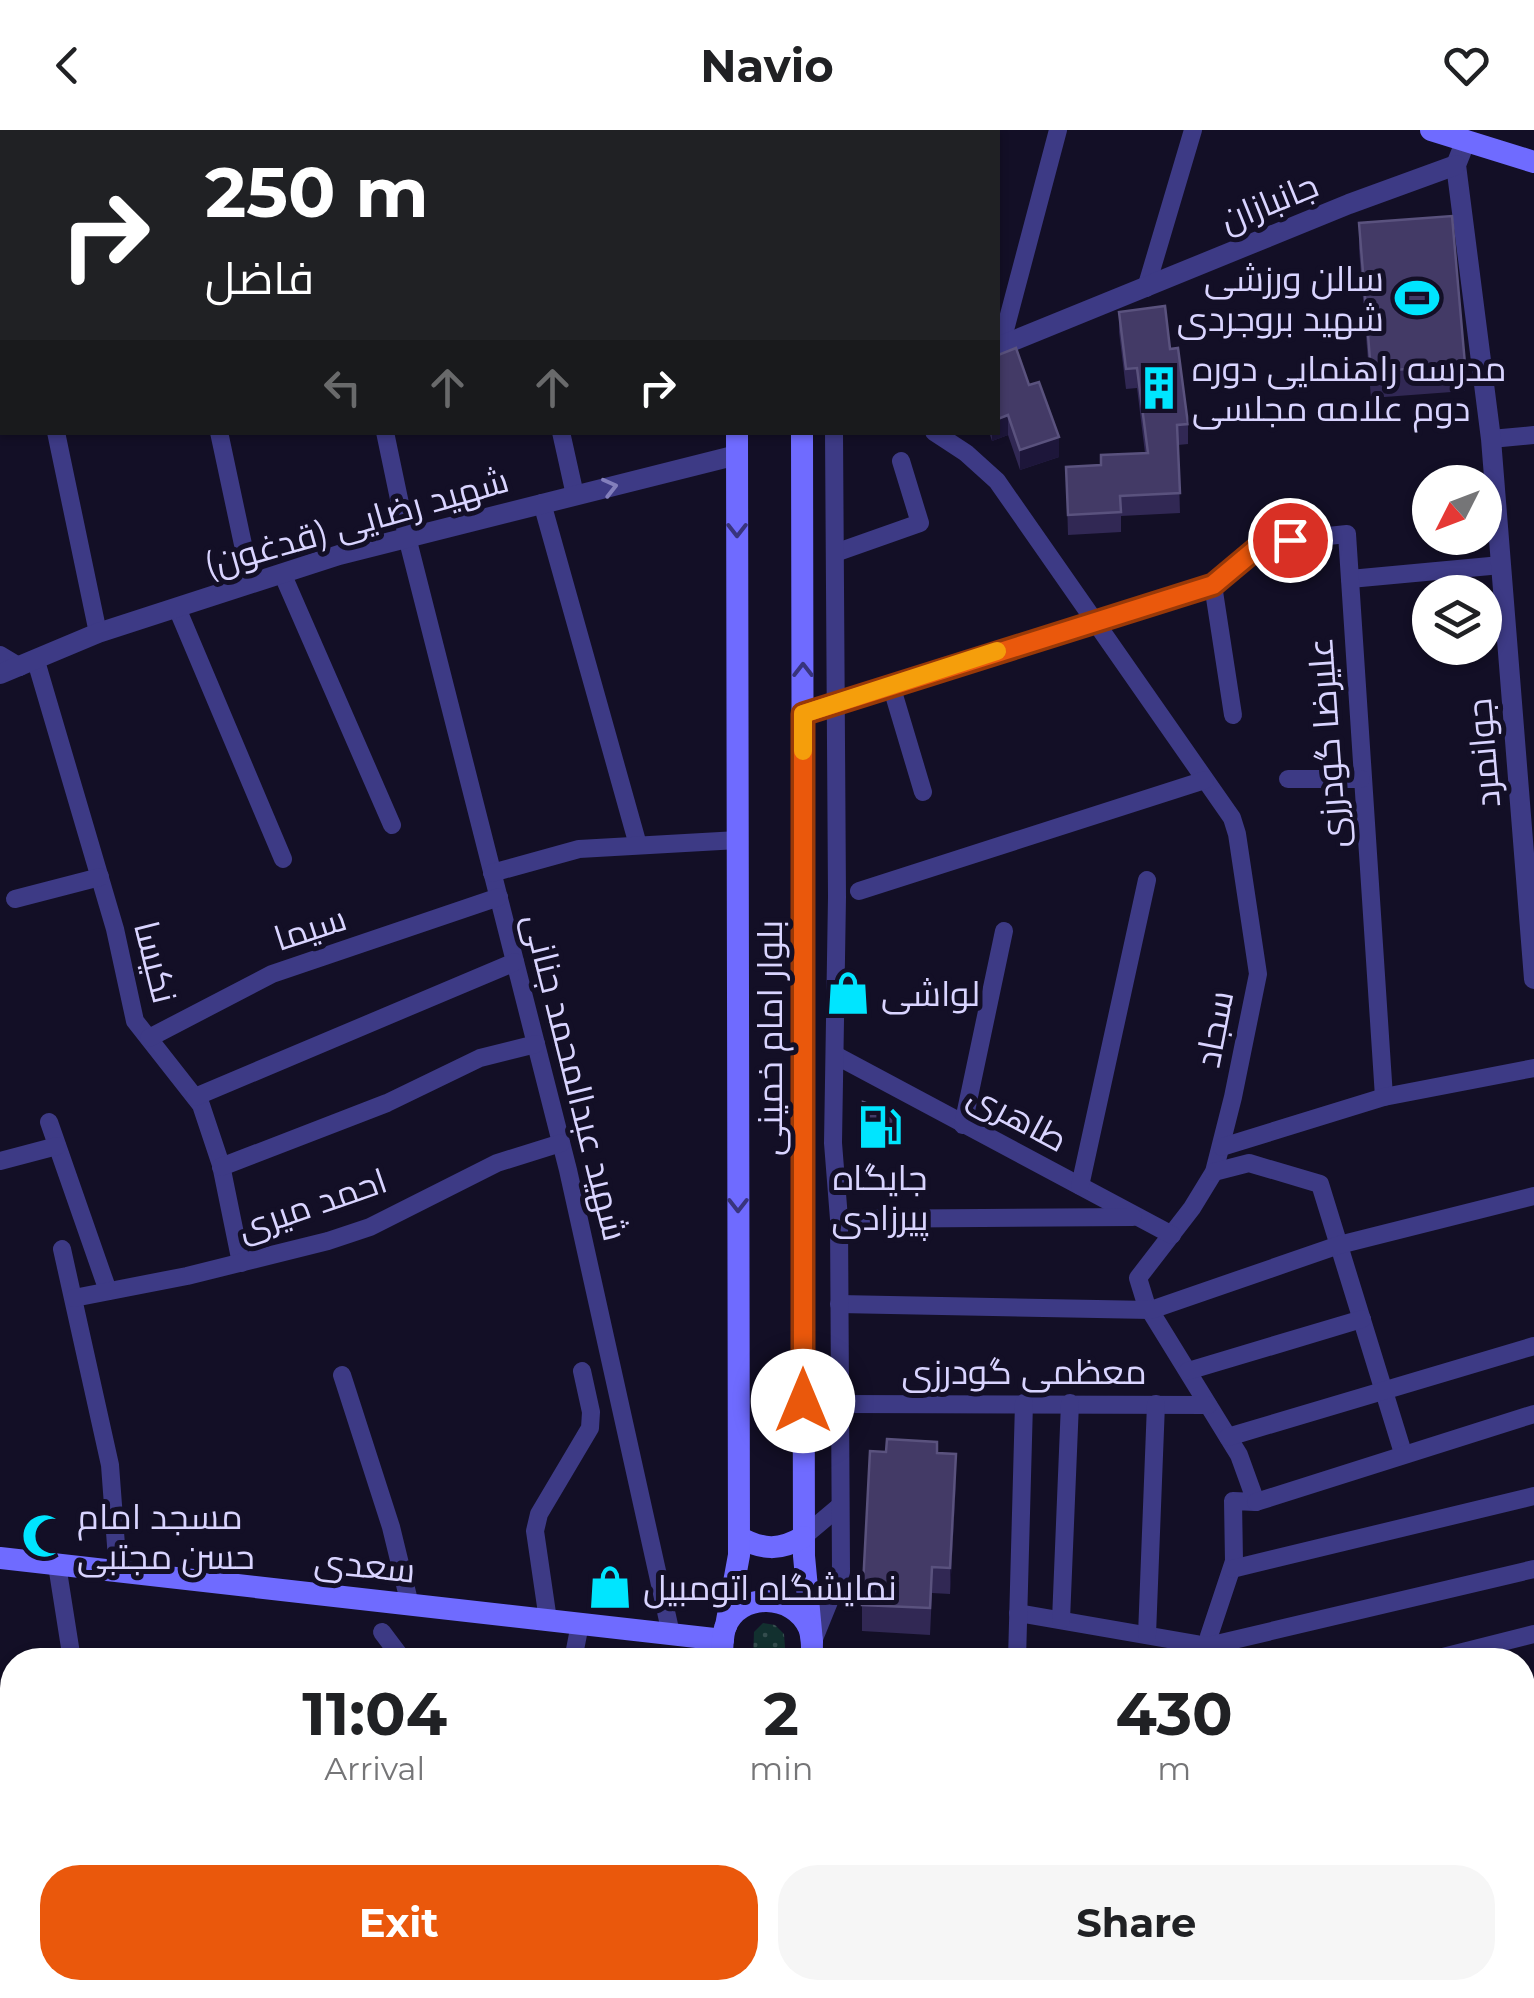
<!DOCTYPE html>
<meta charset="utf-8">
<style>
:root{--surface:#fff;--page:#f6f6f6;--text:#202124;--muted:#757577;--accent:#ea580c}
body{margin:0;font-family:Montserrat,Cairo,sans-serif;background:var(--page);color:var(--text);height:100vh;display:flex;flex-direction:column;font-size:38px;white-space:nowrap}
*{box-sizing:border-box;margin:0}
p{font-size:32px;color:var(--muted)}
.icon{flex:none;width:55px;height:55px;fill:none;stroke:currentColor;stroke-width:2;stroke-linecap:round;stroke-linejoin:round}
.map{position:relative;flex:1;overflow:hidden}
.details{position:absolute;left:0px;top:1518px;width:1535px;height:352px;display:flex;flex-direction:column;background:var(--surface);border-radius:40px 40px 0 0;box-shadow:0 2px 8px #0004}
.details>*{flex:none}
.guide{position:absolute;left:0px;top:0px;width:1000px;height:305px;box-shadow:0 2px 8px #0004;background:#202124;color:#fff;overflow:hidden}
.needle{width:65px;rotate:228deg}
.fabs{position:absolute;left:1412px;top:335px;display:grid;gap:20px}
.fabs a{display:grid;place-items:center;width:90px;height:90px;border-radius:50%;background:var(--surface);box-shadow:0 2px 8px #0004;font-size:50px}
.pin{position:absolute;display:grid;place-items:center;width:85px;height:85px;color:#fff;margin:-42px;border:5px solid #fff;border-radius:50%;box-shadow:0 2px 10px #0007}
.me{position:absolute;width:110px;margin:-55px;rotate:0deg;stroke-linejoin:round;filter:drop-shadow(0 0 8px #0008)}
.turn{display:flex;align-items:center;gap:35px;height:210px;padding:0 40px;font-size:45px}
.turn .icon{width:130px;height:130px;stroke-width:2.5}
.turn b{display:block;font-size:70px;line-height:85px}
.lanes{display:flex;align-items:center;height:95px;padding:0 40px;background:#0003;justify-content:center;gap:50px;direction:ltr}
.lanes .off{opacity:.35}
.eta{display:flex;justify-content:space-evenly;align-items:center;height:170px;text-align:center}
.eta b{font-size:60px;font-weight:700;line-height:70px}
.action{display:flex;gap:20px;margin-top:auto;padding:20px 40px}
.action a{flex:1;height:115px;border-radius:40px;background:var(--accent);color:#fff;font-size:40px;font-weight:700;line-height:115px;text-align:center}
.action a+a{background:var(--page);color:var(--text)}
header{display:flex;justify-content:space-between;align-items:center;height:130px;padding:0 40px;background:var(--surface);font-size:45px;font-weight:700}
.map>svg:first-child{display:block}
.grass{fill:url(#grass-dots)}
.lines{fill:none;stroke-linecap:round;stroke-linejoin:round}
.minor{stroke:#3d3a85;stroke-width:18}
.tertiary{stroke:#3d3a85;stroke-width:20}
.secondary{stroke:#6f6bff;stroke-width:22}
.wall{fill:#312854}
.shaded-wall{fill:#1d163a}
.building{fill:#433a66;stroke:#5a527e;stroke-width:2.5}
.oneway{stroke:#837fbc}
.oneway2{stroke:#38347d}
.route-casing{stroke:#983908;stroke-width:25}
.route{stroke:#ea580c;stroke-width:18}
.slow{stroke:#f59e0b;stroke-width:18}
.labels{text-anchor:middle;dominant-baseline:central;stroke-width:10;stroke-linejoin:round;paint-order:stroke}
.street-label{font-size:35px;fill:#d9d4ff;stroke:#130f26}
.poi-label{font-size:35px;fill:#d9d4ff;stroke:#130f26;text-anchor:start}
</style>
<header><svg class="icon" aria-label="back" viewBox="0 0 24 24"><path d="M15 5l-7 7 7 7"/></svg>Navio<svg class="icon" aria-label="heart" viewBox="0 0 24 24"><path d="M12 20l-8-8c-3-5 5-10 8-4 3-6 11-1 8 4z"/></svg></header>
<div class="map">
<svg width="1534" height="1868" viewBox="0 0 1534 1868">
<defs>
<pattern id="grass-dots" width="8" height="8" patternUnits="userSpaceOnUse" patternTransform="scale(2.5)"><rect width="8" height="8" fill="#12302f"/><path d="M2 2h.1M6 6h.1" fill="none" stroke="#344d4e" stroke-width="1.8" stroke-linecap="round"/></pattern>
</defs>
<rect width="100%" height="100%" fill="#130f26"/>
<polygon class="grass" points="763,1493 775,1495 784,1504 786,1530 753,1530 754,1502"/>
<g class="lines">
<g class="minor">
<polyline points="155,0 155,2"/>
<polyline points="322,0 322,2"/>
<polyline points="606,0 606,2"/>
<polyline points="829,0 829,2"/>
<polyline points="0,1 9,0"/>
<polyline points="913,2 914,0"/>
<polyline points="1146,158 1193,0"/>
<polyline points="1001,215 1058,0"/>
<polyline points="0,224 2,226"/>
<polyline points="56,302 98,503"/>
<polyline points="219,302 251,452"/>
<polyline points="385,302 407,407 568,1040 671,1504"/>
<polyline points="561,302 575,365"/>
<polyline points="934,302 966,323 997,351 1232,688 1237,704 1258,844 1233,967 1214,1042 1192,1078 1138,1148 1146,1174 1239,1325 1256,1372 1233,1371 1234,1431 1209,1506 1206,1530"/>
<polyline points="1491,309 1534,305"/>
<polyline points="542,373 638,715"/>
<polyline points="835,423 920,393 901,331"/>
<polyline points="282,443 392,695"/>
<polyline points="1350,449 1501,435"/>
<polyline points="1213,455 1233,585"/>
<polyline points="177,478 283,729"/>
<polyline points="0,525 20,537"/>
<polyline points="36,531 115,799 135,891 201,975 221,1035 241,1133"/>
<polyline points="891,555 923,662"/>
<polyline points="803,584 1213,455 1262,413 1347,404 1384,967"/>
<polyline points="1288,649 1361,649"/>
<polyline points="492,743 579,719 738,710"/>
<polyline points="859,761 1205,650"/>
<polyline points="15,769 100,747"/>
<polyline points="149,908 272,844 499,767"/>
<polyline points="835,925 1172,1105"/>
<polyline points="195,967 515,832"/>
<polyline points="49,992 108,1161"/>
<polyline points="963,995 1004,801"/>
<polyline points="1222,1017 1384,967 1534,938"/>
<polyline points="0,1031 57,1016"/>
<polyline points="221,1037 387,973 480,928 536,914"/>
<polyline points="1214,1042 1249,1033 1320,1054 1403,1323"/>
<polyline points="1080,1056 1147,750"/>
<polyline points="839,1089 1133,1087"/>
<polyline points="62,1119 110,1335 118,1442"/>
<polyline points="74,1168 187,1146 328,1111 370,1097 497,1033 561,1013"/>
<polyline points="839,1174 1151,1180 1339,1115 1534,1066"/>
<polyline points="1188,1241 1362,1189"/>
<polyline points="342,1245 391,1397 410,1475"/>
<polyline points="840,1274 1208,1275"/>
<polyline points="1228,1307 1534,1216"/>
<polyline points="1256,1372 1534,1284"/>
<polyline points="803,1407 840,1376"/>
<polyline points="57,1435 72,1530"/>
<polyline points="1232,1439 1534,1366"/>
<polyline points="1018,1483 1208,1516 1534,1439"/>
<polyline points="548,1490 535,1401 539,1384 590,1298 591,1282 582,1241"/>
<polyline points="1061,1490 1070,1273"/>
<polyline points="382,1502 403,1530"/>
<polyline points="1147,1505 1156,1274"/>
<polyline points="813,1511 841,1442 839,1089 833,1013 837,767 834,302"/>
<polyline points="573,1530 580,1494"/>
<polyline points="1017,1530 1024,1273"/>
<polyline points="1431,1530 1534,1504"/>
<polyline points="1522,1577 1534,1574"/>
<polyline points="1200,1858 1201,1868"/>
<polyline points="1379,1858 1380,1868"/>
<polyline points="1511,1858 1512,1868"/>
<polyline points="585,1868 585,1858"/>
</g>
<g class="tertiary">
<polyline points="1466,10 1456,35 1491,309 1534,849"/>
<polyline points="998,217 1349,74 1456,35"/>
<polyline points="0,544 98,503 339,425 737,325"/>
<polyline points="935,1858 956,1868"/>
<polyline points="748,1868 749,1858"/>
</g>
<g class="secondary">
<polyline points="801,0 801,2"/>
<polyline points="1431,0 1534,32"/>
<polyline points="741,2 741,0"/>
<polyline points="802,302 804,1426 812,1512"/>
<path d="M739 1407C762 1420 780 1421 803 1407"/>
<polyline points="0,1428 723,1510"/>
<polyline points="726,1496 739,1425 737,302"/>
<path d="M722 1530C722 1520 722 1508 725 1498 739 1461 794 1463 809 1498 813 1508 812 1519 812 1530"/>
<polyline points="481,1868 500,1858"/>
</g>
</g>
<g class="wall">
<polygon points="1359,93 1465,234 1465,261 1371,268 1359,119"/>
<polygon points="1119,182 1170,219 1188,294 1188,314 1178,315 1180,383 1121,386 1121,402 1068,405 1066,337 1101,335 1145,323 1137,258 1126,259 1119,202"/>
<polygon points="1029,255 1059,327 1020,340 1008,305 992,311 989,302 998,302"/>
<polygon points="863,972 901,986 902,1018 864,1003"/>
<polygon points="937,1323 956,1350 950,1464 932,1463 930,1505 862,1501 862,1475"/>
<polygon points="167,1858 226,1858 228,1860 255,1868 172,1868"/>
</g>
<g class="shaded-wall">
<polygon points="1008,285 1008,305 992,311 992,302 998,302 998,289"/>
<polygon points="1059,307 1059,327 1020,340 1020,320"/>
<polygon points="956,1324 956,1350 950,1464 950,1438"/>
</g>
<g class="building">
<polygon points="1452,86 1465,234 1371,242 1359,93"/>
<polygon points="1165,176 1170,219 1178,218 1188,294 1177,295 1180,363 1120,366 1121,382 1068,385 1066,337 1101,335 1101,325 1148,323 1137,238 1126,239 1119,182"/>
<polygon points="1016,218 1029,255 1039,252 1059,307 1020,320 1008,285 998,289 998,225"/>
<polygon points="863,972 901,986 902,1012 864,996"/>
<polygon points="887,1309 937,1312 937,1323 956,1324 950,1438 932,1437 930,1478 862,1475 870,1321 886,1322"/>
<polygon points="177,1858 226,1858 228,1860 233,1858 249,1858 255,1865 253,1868 182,1868"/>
</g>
<defs><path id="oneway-chevron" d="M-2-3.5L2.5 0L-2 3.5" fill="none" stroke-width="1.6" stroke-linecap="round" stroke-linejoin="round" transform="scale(2.5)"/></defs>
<use class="oneway" href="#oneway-chevron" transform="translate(610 357) rotate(-14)"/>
<g class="oneway2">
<use href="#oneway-chevron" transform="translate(737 400) rotate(90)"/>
<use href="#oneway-chevron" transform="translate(803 540) rotate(-90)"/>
<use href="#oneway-chevron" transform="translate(738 1075) rotate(90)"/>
</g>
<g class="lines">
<g class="route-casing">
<polyline id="route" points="803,1271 803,584 1213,455 1262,414 1290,410"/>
</g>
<use href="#route" class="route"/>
<polyline class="slow" points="803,621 803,584 997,521"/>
</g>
<defs>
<g id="stadium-bare" transform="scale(3.45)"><path d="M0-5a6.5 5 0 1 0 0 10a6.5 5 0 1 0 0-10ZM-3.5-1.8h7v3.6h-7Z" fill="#00e5ff" stroke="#130f26" stroke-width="2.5" paint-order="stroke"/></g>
<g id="building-bare" transform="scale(3.45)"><path d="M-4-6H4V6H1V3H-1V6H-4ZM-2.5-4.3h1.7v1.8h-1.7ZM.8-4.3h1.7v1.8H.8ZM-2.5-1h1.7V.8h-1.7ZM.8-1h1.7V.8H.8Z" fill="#00e5ff" stroke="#130f26" stroke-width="2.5" paint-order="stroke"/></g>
<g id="shop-bare" transform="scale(3.45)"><path d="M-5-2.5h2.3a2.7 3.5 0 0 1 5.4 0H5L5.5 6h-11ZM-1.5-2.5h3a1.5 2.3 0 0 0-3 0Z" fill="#00e5ff" stroke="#130f26" stroke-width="2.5" paint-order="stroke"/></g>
<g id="fuel-bare" transform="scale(3.45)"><path d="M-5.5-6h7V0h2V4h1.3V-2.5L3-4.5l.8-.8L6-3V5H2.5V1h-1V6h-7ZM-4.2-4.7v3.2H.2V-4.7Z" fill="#00e5ff" stroke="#130f26" stroke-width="2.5" paint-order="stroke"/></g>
<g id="mosque-bare" transform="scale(3.45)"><path d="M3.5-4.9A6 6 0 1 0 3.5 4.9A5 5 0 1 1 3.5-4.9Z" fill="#00e5ff" stroke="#130f26" stroke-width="2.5" paint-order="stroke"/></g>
</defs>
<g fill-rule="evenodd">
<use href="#stadium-bare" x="1417" y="168"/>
<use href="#building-bare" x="1159" y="258"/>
<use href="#shop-bare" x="848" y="863"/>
<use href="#fuel-bare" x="880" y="997"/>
<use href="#mosque-bare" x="44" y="1406"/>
<use href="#shop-bare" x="610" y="1457"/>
</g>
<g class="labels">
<g class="street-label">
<text transform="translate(1269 72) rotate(-22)">جانبازان</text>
<text transform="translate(356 392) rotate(-16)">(قدغون) شهید رضایی</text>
<text transform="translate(1327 613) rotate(-94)">علیرضا گودرزی</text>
<text transform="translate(1483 623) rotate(-95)">جوانمرد</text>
<text transform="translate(310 798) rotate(-18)">سیما</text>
<text transform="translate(156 832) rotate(76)">نکیسا</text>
<text transform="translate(1214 899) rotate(-79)">سجاد</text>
<text transform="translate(769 908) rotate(-90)">بلوار امام خمینی</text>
<text transform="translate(576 947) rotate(76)">شهید عبدالمحمد جنانی</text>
<text transform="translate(1018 987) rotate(28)">طاهری</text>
<text transform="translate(312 1074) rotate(-19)">احمد میری</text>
<text x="1024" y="1241">معظمی گودرزی</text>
<text transform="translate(365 1435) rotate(6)">سعدی</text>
</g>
<g class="poi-label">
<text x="1384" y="148" text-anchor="end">سالن ورزشی<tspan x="1384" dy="40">شهید بروجردی</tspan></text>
<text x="1192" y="238">مدرسه راهنمایی دوره<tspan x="1192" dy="40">دوم علامه مجلسی</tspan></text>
<text x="881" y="863">لواشی</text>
<text x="880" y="1047" text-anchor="middle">جایگاه<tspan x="880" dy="40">پیرزادی</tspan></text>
<text x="77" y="1386">مسجد امام<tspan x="77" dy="40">حسن مجتبی</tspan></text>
<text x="643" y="1457">نمایشگاه اتومبیل</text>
</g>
</g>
</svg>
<div class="fabs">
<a><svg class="needle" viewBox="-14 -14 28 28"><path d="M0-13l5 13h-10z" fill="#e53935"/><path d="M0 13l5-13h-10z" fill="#757577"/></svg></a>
<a><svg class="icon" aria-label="layers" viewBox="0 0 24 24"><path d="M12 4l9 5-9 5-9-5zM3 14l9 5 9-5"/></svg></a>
</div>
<div class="pin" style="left:1290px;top:410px;background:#d93025"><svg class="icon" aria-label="arrive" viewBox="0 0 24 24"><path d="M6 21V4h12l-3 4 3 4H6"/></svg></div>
<svg class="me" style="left:803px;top:1271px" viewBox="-20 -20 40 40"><circle r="19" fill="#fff"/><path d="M0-13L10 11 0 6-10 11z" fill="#ea580c"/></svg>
<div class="guide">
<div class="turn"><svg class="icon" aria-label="right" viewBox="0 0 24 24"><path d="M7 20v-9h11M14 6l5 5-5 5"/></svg><div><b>250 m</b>فاضل</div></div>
<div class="lanes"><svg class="icon off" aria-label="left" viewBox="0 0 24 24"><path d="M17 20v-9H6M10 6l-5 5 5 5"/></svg><svg class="icon off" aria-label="ahead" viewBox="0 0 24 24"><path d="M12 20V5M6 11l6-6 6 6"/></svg><svg class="icon off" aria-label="ahead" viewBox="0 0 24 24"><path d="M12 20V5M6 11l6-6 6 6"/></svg><svg class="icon" aria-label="right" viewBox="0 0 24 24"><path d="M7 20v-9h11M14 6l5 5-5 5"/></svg></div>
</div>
<section class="details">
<div class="eta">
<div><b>11:04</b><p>Arrival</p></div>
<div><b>2</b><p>min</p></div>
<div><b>430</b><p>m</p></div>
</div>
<div class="action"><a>Exit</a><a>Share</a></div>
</section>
</div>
